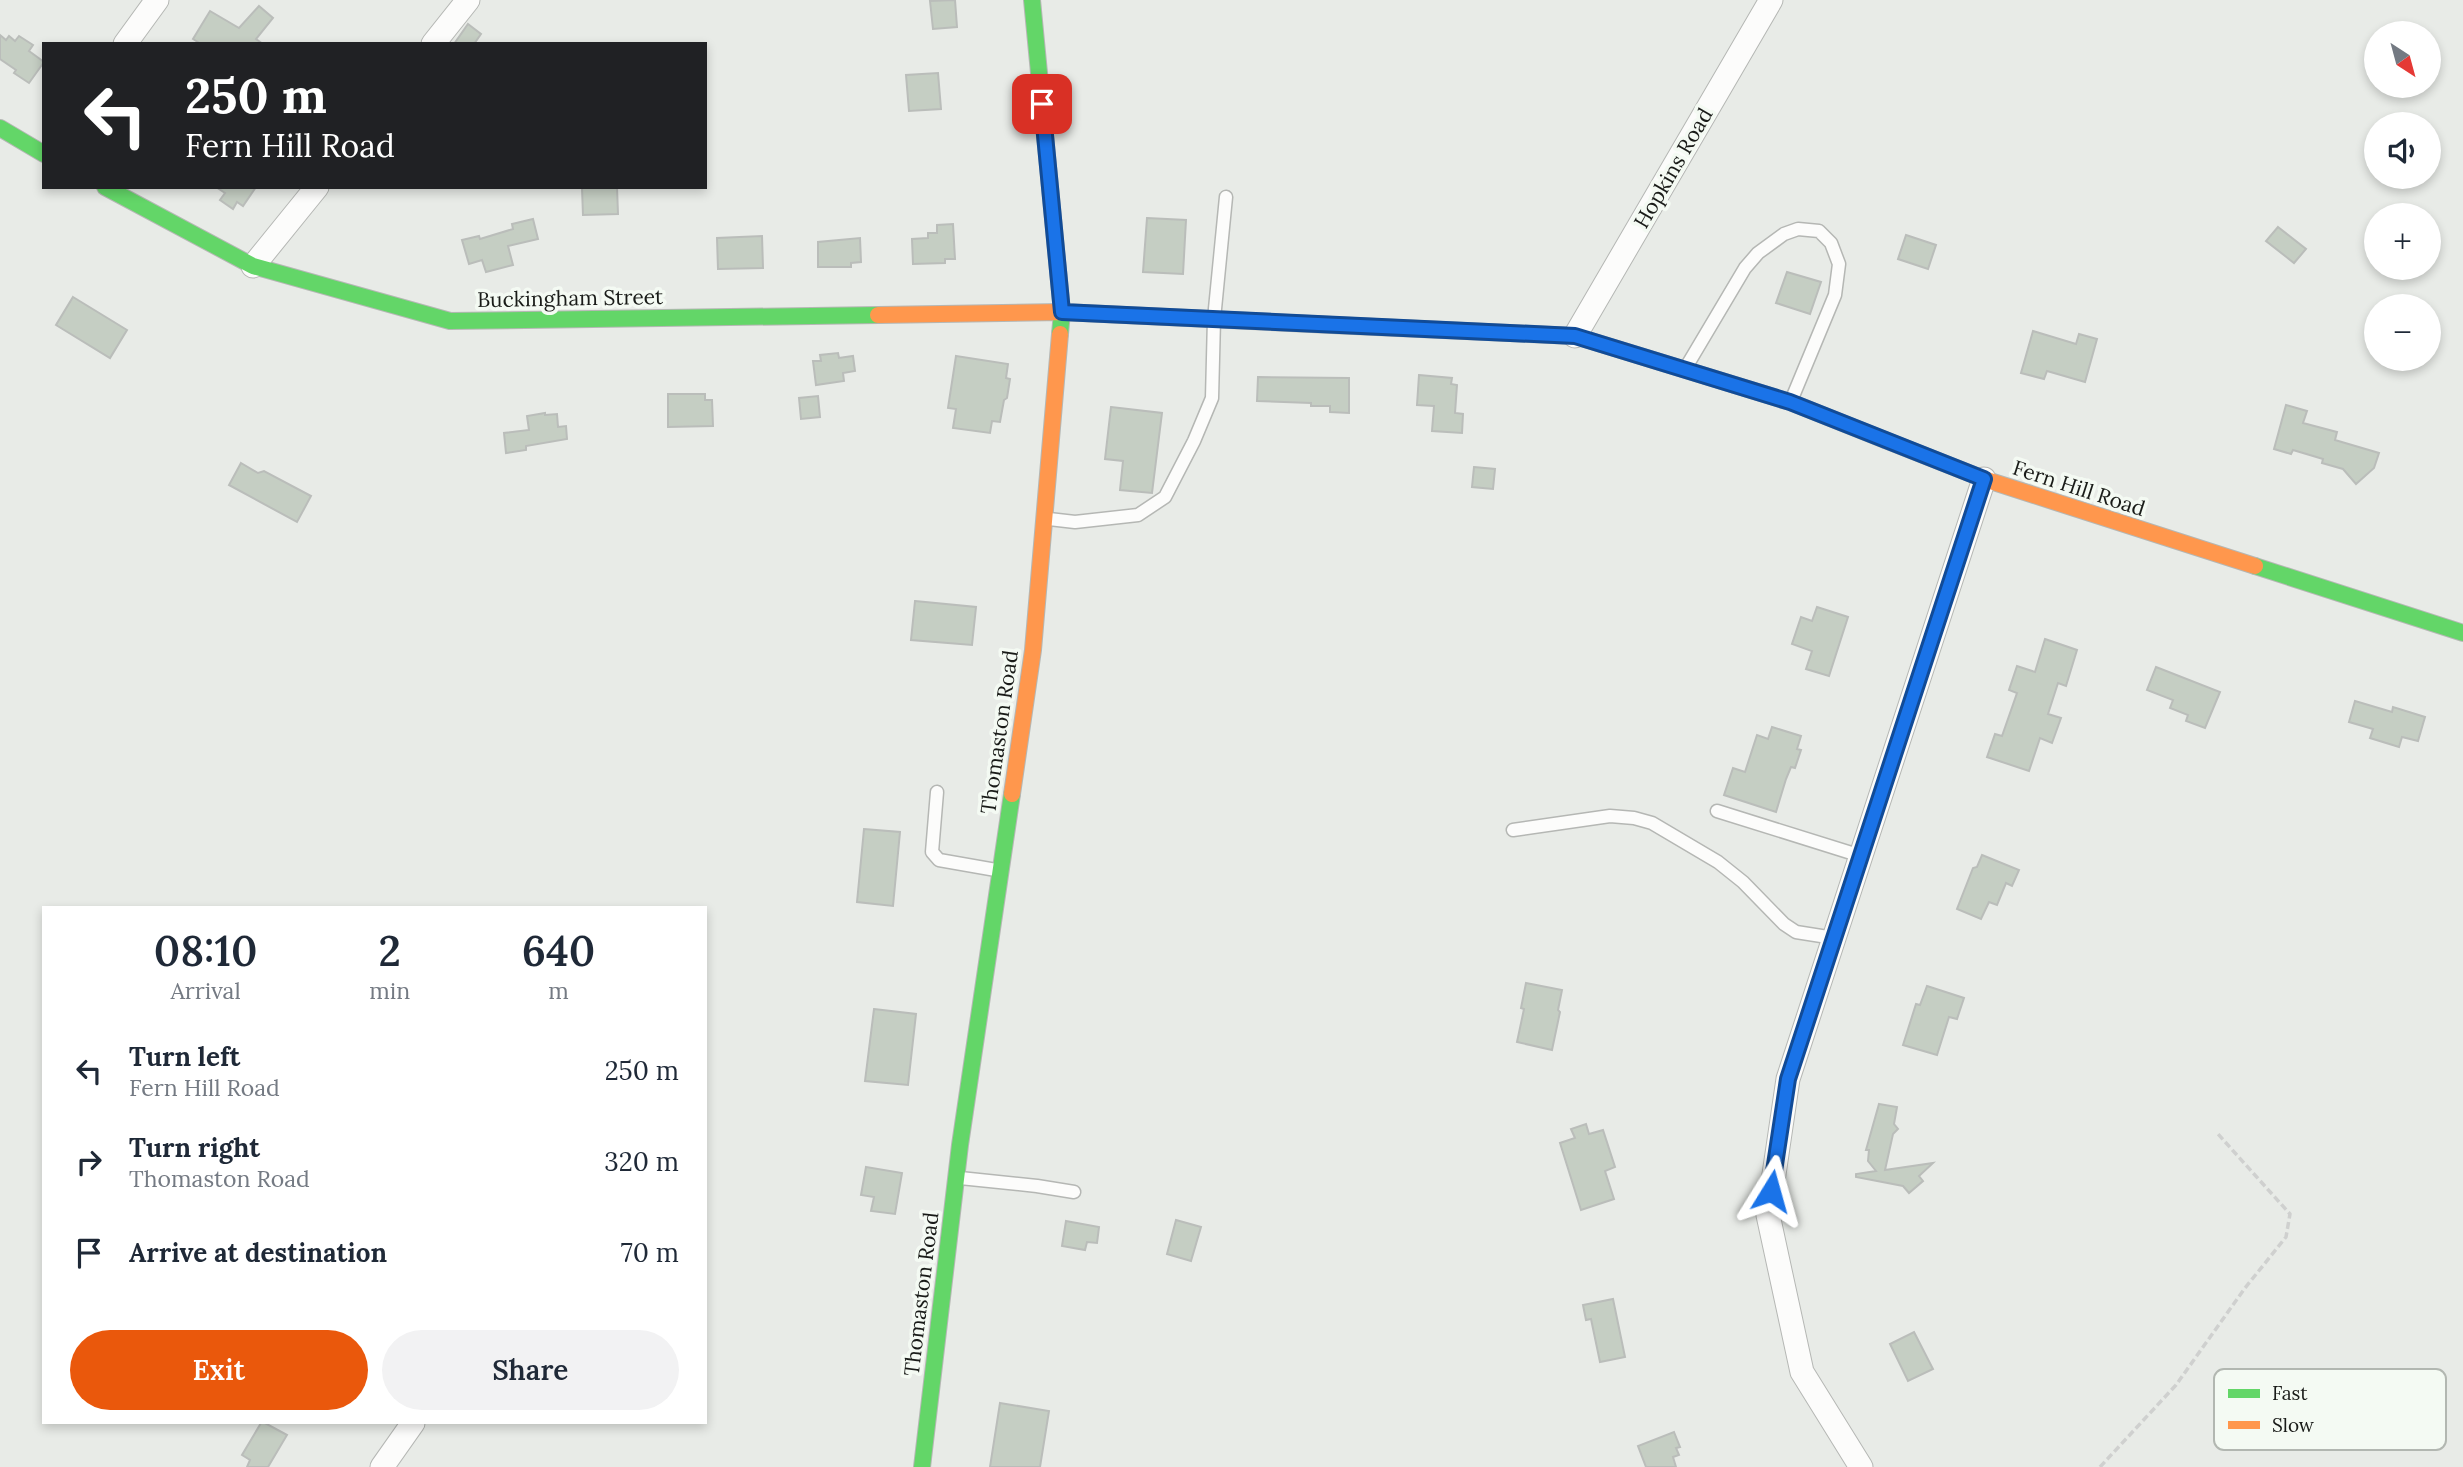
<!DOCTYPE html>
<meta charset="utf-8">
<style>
:root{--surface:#fff;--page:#f2f2f3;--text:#1f2937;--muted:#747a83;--accent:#ea580c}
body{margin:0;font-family:Lora,serif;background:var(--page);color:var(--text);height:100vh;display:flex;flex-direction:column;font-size:26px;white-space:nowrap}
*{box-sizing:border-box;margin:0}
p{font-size:23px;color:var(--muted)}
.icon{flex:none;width:38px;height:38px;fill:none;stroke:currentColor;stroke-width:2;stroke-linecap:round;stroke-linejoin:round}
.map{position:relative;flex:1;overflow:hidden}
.panel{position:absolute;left:42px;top:906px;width:665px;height:518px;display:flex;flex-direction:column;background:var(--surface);border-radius:0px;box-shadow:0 4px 10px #0003}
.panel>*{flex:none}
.guide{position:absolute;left:42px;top:42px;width:665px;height:147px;border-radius:0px;box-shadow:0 4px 10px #0003;background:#202124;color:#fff;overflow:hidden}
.needle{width:46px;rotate:144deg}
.fabs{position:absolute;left:2364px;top:21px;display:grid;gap:14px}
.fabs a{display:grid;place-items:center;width:77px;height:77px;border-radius:50%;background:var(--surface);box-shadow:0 4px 10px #0003;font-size:35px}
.pin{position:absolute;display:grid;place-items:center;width:60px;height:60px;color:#fff;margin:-30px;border-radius:14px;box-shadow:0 4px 10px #0006}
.me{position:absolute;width:77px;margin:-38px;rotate:8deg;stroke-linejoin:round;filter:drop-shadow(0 0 5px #0008)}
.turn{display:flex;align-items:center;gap:24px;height:147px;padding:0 28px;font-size:32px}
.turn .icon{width:91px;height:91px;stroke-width:2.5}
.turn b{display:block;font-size:49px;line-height:60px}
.eta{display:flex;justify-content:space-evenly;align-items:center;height:119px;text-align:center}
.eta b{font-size:42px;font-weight:600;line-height:49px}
.button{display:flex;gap:14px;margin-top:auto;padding:14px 28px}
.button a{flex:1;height:80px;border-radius:42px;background:var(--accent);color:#fff;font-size:28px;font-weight:600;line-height:80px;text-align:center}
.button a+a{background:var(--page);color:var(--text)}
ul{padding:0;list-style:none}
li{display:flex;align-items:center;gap:21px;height:91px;padding:0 28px}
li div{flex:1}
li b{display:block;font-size:26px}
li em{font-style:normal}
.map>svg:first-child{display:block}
.building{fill:#c5cec3;stroke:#babdba;stroke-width:2}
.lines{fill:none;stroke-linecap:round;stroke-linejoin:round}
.lane-casing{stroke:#b5b7b4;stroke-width:15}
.street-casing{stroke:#b5b7b4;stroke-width:25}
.fast-casing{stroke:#b5b7b4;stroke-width:18}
.slow-casing{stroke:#b5b7b4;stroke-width:18}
.path{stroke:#cfd0cf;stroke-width:3.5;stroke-dasharray:7 3.5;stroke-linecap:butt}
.lane{stroke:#fcfcfb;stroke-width:12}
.street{stroke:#fcfcfb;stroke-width:23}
.fast{stroke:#63d668;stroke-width:16}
.slow{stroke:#ff974d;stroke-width:16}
.route-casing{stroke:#114b97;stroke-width:18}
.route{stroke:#1a73e8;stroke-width:12}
.labels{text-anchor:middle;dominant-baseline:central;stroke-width:7;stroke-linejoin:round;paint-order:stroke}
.street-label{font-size:21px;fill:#191b18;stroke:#f4faf3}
.key{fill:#f4faf3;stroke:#b2b7b1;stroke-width:2}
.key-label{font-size:19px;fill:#191b18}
</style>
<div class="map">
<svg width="2463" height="1467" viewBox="0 0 2463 1467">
<rect width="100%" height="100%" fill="#e8ebe7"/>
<g class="building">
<polygon points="955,0 957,27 933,29 930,1"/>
<polygon points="259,6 273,18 256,39 263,44 201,44 193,39 210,11 239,28"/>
<polygon points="468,24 481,34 474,44 454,44"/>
<polygon points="0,35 6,40 9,36 15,41 19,36 33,45 29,51 44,62 29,83 14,73 16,70 0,59"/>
<polygon points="938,73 941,109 909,111 906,75"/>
<polygon points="216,187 256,187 243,206 237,202 233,209 220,200 225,193"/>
<polygon points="599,187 617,187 618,214 583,215 582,188"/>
<polygon points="1147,218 1186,220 1183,274 1143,272"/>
<polygon points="533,219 538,239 508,246 513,265 486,272 482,260 469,264 462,240 479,236 480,239 513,229 512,224"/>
<polygon points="953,224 955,259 945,259 945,263 913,264 912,239 928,238 928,233 937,233 937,225"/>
<polygon points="2278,227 2306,249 2294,263 2266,241"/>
<polygon points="1906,235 1936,245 1928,269 1898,259"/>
<polygon points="762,236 763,268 718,269 717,238"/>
<polygon points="860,238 861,262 851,263 851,267 818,267 818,242"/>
<polygon points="1787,272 1821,282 1810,314 1776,303"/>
<polygon points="73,297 127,330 110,358 56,325"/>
<polygon points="2033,331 2076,344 2079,334 2097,339 2085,382 2047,371 2044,379 2021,373"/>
<polygon points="838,353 839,358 853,356 855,371 843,373 844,381 816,385 813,361 821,361 820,355"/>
<polygon points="956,356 1008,364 1006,378 1010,379 1007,398 1004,400 1000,422 992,421 990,433 953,428 956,409 948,408"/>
<polygon points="1419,375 1452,378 1451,384 1457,385 1455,413 1463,414 1462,433 1432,431 1434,406 1417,405"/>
<polygon points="1258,377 1349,378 1349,413 1330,412 1330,406 1311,406 1311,403 1257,401"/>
<polygon points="668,394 705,394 705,400 712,400 713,426 668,427"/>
<polygon points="818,396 820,417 801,419 799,398"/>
<polygon points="2286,405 2307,411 2303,423 2337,432 2335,440 2379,453 2374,468 2356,484 2343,469 2322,463 2323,459 2293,450 2291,454 2274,449"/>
<polygon points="1111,407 1162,413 1152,493 1120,490 1123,461 1105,459"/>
<polygon points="545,413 545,415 557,414 558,427 566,426 567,439 526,446 526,450 506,453 504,433 529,430 527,416"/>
<polygon points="241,463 258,473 264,471 311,496 297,522 229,485"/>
<polygon points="1474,467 1495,469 1493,489 1472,487"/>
<polygon points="915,601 976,607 972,645 911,640"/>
<polygon points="1817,607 1848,617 1829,676 1806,669 1812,651 1792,644 1801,617 1812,621"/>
<polygon points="2045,639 2077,650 2066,686 2058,683 2048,714 2061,718 2052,743 2040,738 2029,771 1987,757 1995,734 2002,736 2017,693 2009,690 2017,666 2035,672"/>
<polygon points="2156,667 2220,692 2205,728 2186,721 2188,715 2170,708 2173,700 2147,690"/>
<polygon points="2355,701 2392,712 2393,707 2425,717 2418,741 2402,737 2399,747 2370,738 2373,729 2349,722"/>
<polygon points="1772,727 1801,736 1797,749 1801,750 1795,768 1791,767 1786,779 1776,812 1724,795 1733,768 1745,772 1757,735 1768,739"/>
<polygon points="864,829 900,832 893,906 857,902"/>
<polygon points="1982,855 2019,870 2012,886 2006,883 1997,905 1989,902 1981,919 1957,909 1973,868 1977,867"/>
<polygon points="1526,983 1562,990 1558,1010 1560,1012 1552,1050 1517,1042 1524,1009 1521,1008"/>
<polygon points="1927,986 1964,998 1957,1019 1949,1017 1937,1055 1903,1045 1916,1004 1920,1005"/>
<polygon points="874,1009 916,1014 908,1085 865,1081"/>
<polygon points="1879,1104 1897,1107 1894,1124 1898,1129 1893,1134 1885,1170 1933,1163 1919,1176 1923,1181 1909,1193 1903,1186 1856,1177 1856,1174 1876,1171 1868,1161 1869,1150 1866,1150"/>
<polygon points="1586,1124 1589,1134 1603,1130 1615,1167 1605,1171 1614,1199 1581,1210 1560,1143 1575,1138 1571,1129"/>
<polygon points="866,1167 902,1173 895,1214 871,1211 874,1197 861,1195"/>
<polygon points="1176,1220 1201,1227 1191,1261 1167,1254"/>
<polygon points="1066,1221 1099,1227 1097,1243 1087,1242 1085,1250 1062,1246"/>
<polygon points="1613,1299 1625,1357 1600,1362 1591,1319 1586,1320 1583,1305"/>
<polygon points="1914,1332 1933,1369 1908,1381 1890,1344"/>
<polygon points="1000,1403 1049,1411 1040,1467 990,1467"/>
<polygon points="261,1423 265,1423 287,1435 268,1467 247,1467 250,1460 242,1455"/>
<polygon points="1674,1432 1680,1447 1676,1448 1679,1455 1673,1457 1676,1467 1646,1467 1638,1446"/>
</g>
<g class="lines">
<g class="lane-casing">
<g id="lane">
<polyline points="1685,369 1745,268 1758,253 1784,234 1798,229 1819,231 1831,243 1839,264 1835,295 1791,401"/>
<polyline points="1049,519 1075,522 1138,515 1165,497 1194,441 1212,398 1214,319 1226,197"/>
<polyline points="937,792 932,852 939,860 996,870"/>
<polyline points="1717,811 1861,856"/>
<polyline points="1513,830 1610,816 1634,818 1652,823 1718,862 1743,882 1784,924 1796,932 1834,938"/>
<polyline points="960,1178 1037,1186 1074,1192"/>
</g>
</g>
<g class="street-casing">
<g id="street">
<polyline points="125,44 157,0"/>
<polyline points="433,44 468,0"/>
<polyline points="253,266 317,187"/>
<polyline points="1575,336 1771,0"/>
<polyline points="382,1467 413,1423"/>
<polyline points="1861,1467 1802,1372 1768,1215 1788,1079 1984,479"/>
</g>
</g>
<g class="fast-casing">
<g id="fast">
<polyline points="1032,0 1062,312 1060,334"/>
<polyline points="0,128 44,154"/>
<polyline points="105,187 253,266 450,321 878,315"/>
<polyline points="1332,325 1575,336 1790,402 1885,440"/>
<polyline points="2255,566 2463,633"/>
<polyline points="922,1467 960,1145 1012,794"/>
</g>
</g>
<g class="slow-casing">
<g id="slow">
<polyline points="878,315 1062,312 1332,325"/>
<polyline points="1885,440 1984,479 2255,566"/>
<polyline points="1012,794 1033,650 1060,334"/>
</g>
</g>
<polyline class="path" points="2100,1467 2176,1385 2245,1288 2286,1237 2290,1214 2218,1134"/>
<use href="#lane" class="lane"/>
<use href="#street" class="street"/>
<use href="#fast" class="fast"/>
<use href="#slow" class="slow"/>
</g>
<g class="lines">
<g class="route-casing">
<polyline id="route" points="1042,104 1062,312 1575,336 1790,402 1984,479 1788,1079 1771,1191"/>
</g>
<use href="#route" class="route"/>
</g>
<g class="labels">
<g class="street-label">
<text transform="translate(1673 168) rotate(-60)">Hopkins Road</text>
<text transform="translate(570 298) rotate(-1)">Buckingham Street</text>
<text transform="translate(2079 488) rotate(18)">Fern Hill Road</text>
<text transform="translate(999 732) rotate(-82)">Thomaston Road</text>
<text transform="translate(921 1294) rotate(-83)">Thomaston Road</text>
</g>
</g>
<rect x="2214" y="1369" width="232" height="81" rx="10" class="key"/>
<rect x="2228" y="1389" width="32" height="9" fill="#63d668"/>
<rect x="2228" y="1421" width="32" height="8" fill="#ff974d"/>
<g class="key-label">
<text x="2272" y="1400">Fast</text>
<text x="2272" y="1432">Slow</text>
</g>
</svg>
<div class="fabs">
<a><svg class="needle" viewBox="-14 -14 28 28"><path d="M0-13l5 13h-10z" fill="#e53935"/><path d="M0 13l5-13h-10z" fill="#747a83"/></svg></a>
<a><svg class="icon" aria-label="sound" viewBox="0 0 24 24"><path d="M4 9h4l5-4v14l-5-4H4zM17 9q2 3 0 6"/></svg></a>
<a>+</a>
<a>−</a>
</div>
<div class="pin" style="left:1042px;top:104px;background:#d93025"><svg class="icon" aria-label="arrive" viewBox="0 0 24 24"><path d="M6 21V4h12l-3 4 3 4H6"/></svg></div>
<svg class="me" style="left:1771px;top:1191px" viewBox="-20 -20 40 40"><path d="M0-17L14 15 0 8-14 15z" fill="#1a73e8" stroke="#fff" stroke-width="4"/></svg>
<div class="guide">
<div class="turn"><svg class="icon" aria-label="left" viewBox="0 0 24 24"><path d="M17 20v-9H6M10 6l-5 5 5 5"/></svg><div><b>250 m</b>Fern Hill Road</div></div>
</div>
<section class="panel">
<div class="eta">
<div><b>08:10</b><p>Arrival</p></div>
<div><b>2</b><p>min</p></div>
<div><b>640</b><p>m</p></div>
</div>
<ul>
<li><svg class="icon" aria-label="left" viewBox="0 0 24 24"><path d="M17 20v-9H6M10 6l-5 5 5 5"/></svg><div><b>Turn left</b><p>Fern Hill Road</p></div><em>250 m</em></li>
<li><svg class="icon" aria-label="right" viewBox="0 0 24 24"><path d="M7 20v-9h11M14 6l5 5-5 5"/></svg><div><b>Turn right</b><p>Thomaston Road</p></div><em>320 m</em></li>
<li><svg class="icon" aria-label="arrive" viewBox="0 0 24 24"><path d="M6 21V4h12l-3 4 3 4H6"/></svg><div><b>Arrive at destination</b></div><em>70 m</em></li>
</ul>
<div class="button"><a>Exit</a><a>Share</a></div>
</section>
</div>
